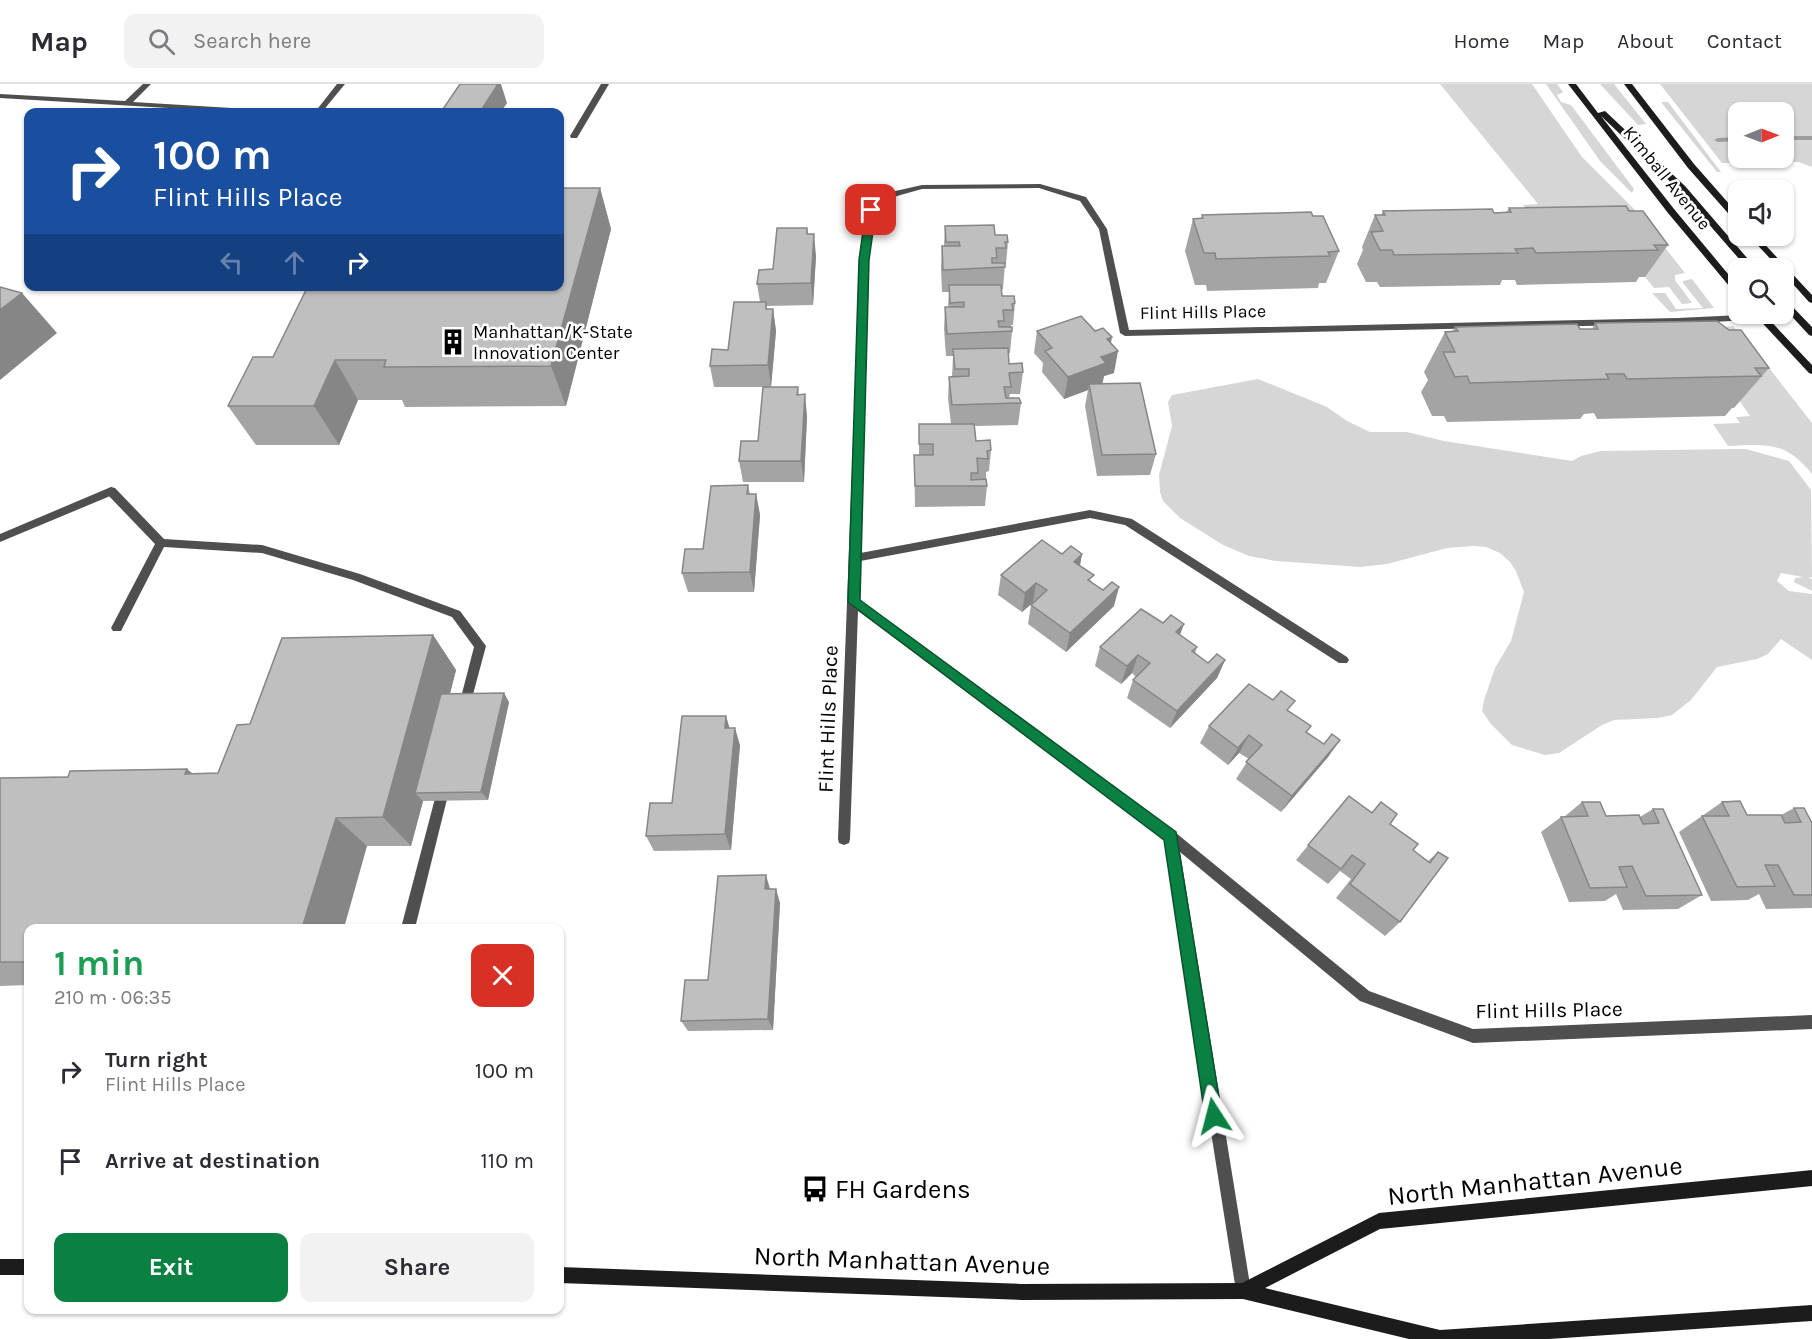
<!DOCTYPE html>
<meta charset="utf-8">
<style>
:root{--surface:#fff;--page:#f2f2f3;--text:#2b2b33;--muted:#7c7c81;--line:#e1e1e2;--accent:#0b8043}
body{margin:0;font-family:Karla,sans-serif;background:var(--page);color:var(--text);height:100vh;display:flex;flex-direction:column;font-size:22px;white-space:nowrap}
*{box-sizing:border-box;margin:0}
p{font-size:20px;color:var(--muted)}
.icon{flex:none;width:33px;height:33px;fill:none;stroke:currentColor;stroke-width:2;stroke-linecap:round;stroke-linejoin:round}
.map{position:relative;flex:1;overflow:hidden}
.details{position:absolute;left:24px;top:840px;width:540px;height:390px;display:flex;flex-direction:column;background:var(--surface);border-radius:12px;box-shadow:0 2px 4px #0004}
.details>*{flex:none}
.top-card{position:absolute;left:24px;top:24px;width:540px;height:183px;border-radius:12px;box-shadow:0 2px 4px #0004;background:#1a4fa0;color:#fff;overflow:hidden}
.needle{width:39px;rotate:89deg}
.buttons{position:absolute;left:1728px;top:18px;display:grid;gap:12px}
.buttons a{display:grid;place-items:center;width:66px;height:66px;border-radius:12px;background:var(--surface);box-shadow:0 2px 4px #0004;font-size:30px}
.pin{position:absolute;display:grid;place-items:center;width:51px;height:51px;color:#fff;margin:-26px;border-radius:12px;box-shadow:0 3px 9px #0006}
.me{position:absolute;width:66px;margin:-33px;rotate:351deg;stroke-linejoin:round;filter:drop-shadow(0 0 4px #0008)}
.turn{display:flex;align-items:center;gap:21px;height:126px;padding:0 30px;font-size:27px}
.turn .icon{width:78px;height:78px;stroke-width:2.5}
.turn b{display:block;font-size:42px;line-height:51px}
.lanes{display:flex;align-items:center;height:57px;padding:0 30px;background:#0003;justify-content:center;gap:30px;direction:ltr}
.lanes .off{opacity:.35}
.round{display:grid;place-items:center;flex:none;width:63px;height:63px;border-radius:12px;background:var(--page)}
.overview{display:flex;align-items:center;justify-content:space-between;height:102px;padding:0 30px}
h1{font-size:36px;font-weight:700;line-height:45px;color:#1e9e55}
.primary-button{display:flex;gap:12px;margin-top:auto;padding:12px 30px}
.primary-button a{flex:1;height:69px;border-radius:12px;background:var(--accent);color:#fff;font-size:24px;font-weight:700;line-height:69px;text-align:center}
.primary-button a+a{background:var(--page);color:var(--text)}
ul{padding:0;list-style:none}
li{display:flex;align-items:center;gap:18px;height:90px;padding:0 30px}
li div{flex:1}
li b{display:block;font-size:22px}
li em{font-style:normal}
header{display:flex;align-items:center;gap:36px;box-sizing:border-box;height:84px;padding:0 30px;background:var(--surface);border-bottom:2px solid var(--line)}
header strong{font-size:28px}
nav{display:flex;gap:33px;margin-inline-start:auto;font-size:21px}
.search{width:420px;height:54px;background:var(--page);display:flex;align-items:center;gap:15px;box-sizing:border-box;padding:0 21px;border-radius:12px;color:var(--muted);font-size:22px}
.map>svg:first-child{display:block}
.green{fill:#d6d6d6;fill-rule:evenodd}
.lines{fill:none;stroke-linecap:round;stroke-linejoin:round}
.stream{fill:#9d9d9d;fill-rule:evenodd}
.lane{fill:#4f4f4f;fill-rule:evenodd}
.street{fill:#4f4f4f;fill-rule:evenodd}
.secondary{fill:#1c1c1c;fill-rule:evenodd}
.wall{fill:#a4a4a4}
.shaded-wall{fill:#868686}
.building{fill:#bfbfbf;stroke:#868686;stroke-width:1.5}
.route{fill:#0b8043;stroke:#07532c;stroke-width:1.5}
.labels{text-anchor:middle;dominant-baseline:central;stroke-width:5;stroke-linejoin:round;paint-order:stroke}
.far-street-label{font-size:18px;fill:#000;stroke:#fff}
.far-poi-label{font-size:18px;fill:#000;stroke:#fff;text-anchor:start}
.street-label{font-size:21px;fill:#000;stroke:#fff}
.near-street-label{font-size:26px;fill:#000;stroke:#fff}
.near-poi-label{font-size:26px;fill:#000;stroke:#fff;text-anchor:start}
</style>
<header>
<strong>Map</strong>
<div class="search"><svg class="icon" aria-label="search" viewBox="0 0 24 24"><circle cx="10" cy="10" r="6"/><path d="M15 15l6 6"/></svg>Search here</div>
<nav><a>Home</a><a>Map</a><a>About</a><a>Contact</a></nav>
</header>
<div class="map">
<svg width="1812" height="1255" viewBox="0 0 1812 1255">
<rect width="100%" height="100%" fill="#fff"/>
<g class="green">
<polygon points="1440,0 1532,0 1582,73 1638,129 1685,189 1675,191 1675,196 1692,219 1682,220 1669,203 1654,204 1645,193 1535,139 1523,121 1538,120"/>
<polygon points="1546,0 1557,0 1563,8 1557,11 1561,18 1571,21 1634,105 1632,109 1600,77"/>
<polygon points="1600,0 1614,0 1646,40 1638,41"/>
<path d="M1660 0H1812V83L1799 78 1722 79ZM1738 28H1784V74H1738Z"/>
<polygon points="1661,18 1668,18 1721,88 1717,88"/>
<polygon points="1692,195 1714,224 1670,228 1652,209 1665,209 1676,225 1703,224 1683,199 1683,197"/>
<path d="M1733 242 1759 271 1812 339V390C1785 357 1767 360 1728 362L1713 340 1740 339 1736 333 1750 332 1721 290 1706 244Z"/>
<polygon points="1258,295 1327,323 1347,337 1370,348 1407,348 1444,357 1572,377 1581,372 1601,367 1734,365 1746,365 1789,377 1811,406 1812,493 1808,494 1812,495 1812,507 1794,498 1795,494 1803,493 1781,489 1777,497 1789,507 1812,510 1812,576 1781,555 1768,570 1757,575 1717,583 1691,616 1672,631 1658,634 1614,636 1602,641 1559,669 1545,671 1512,661 1490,639 1482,627 1484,616 1495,584 1511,557 1524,508 1516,487 1510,478 1500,469 1486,463 1473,462 1447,464 1387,480 1360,483 1276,477 1249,472 1223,461 1180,434 1163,417 1160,408 1159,391 1172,342 1168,318 1172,311"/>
</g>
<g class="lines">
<g class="stream">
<rect x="1784" y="52" width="28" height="4"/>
<polygon points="1738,53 1738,57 1718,58 1714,56 1718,54"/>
</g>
<g class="lane">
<polygon points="143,0 151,0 133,18 264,26 268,28 235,28 0,14 0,10 125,17"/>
<polygon points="337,0 345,0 322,28 315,28"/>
<polygon points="601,0 609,0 577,54 571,54 570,52"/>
<polygon points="1762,230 1767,233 1765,235 1678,240 1673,237 1678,234"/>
<polygon points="111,403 115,404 164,455 262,461 360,490 460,527 486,562 468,629 460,629 458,625 474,563 452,533 353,496 262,469 164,463 121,547 113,547 111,544 155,460 107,410 106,407"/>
<polygon points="1090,426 1132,435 1347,573 1349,576 1347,579 1339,579 1125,441 1090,434 855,478 850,474 855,470"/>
<polygon points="444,697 448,699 450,703 415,844 401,844 438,703 440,699"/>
</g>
<g class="street">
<polygon points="1040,100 1086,113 1107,145 1129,246 1678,234 1683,237 1678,240 1125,252 1120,249 1099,145 1080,117 1039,104 922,105 897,112 875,127 868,176 858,515 1176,749 1369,907 1473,945 1812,931 1812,945 1473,959 1360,917 1180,768 1251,1207 1249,1213 1243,1215 1237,1213 1165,756 858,527 850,755 849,759 844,761 839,759 838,755 860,176 867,126 891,108 922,101"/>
<polygon points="111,403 116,407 115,410 0,458 0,450"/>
</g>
<g class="secondary">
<polygon points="1568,0 1576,0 1598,29 1605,27 1685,102 1754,182 1755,184 1747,184 1679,106 1601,32 1674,125 1738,202 1738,210 1735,209 1668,129"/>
<polygon points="1624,0 1632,0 1694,80 1738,130 1738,137 1735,137 1688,84"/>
<polygon points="1749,152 1757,152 1812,211 1812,219 1809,218 1784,190 1784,184 1779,184"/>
<polygon points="1784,216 1787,217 1812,243 1812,252 1809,251 1784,224"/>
<polygon points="1754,230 1764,230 1812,281 1812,290 1809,289"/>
<polygon points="1812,1086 1812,1102 1380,1145 1265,1204 1440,1246 1812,1221 1812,1237 1549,1255 1409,1255 1243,1215 1022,1216 560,1199 560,1183 1022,1200 1242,1199 1379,1129"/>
<rect x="0" y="1175" width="28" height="16"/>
</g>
</g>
<g class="wall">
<polygon points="600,104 611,145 566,322 405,323 402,316 358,316 339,361 256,361 228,322 273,273"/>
<polygon points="1509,124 1629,127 1668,161 1645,193 1639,193 1636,198 1517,201 1515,196 1502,196 1500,201 1380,203 1377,198 1366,198 1357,180 1363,166 1362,163 1375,131 1381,131 1383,127 1506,129"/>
<polygon points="1202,131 1313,132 1339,167 1326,199 1319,199 1318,204 1207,207 1206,201 1195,201 1185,167 1193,135 1201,135"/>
<polygon points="945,142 995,151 1008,158 1006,180 1005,180 1003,205 1001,205 1002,212 1015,219 1013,241 1011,241 1011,243 1012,247 1010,269 1008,269 1009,280 1023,288 1020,310 1010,310 1009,314 1021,319 1018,341 975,342 976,357 991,366 989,387 986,388 986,396 987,402 985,422 915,423 914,371 919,371 919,340 951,340 948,314 949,293 952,292 953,272 946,272 944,245 945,223 948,223 949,208 942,208 941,184 942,162 944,162"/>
<polygon points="807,144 808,150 816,172 813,221 767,222 767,225 773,225 776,247 771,303 798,303 799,311 807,332 804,398 743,398 739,377 758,357 763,303 714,303 710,282 728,266 760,218 757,200 773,185"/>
<polygon points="1595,239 1769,284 1734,324 1732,324 1725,332 1597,335 1594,329 1584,330 1580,335 1447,338 1444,332 1432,332 1421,308 1428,296 1424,288 1445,248 1453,247 1455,243 1592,245"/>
<polygon points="1037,247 1095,247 1111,259 1114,289 1104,292 1102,300 1156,370 1150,391 1097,392 1085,322 1088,306 1064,315 1042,288 1043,279 1034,269"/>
<polygon points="748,401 750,410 756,410 760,431 754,508 688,508 682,489 703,465"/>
<polygon points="1062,470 1082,470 1080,482 1092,498 1114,522 1066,568 1028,540 1031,521 1033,519 1022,528 998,511 1001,491"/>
<polygon points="433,551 456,586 450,609 509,618 488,716 423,717 411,762 367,762 28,844 28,901 0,902 0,694 218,689 250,640"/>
<polygon points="1180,551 1197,563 1195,569 1208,579 1225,576 1217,594 1170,644 1127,614 1133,596 1136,593 1132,589 1121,600 1095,582 1100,563"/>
<polygon points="1289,627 1307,648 1324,660 1340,656 1328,673 1281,728 1236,695 1249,675 1239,669 1228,681 1200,659 1209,642"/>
<polygon points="726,632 729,644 740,661 731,766 654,767 646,752 672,719"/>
<polygon points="1349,712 1372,728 1381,718 1390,740 1413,766 1428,777 1438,768 1400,838 1385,852 1336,814 1351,795 1340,787 1328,800 1296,776"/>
<polygon points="1582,718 1606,732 1640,733 1653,725 1702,811 1678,825 1623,826 1616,810 1605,817 1569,818 1541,748 1561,733 1564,733"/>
<polygon points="1722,718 1747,731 1781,731 1794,724 1812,739 1812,824 1766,825 1759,810 1748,816 1711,817 1679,748"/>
<polygon points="770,805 780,819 773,946 688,947 681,937"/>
</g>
<g class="shaded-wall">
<polygon points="498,0 501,0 507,19 501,28 480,28"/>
<polygon points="600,104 611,145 566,322 551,282"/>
<polygon points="814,150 816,172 813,221 811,199"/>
<polygon points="22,209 57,249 0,296 0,226"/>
<polygon points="773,225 776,247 771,303 768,281"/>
<polygon points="1112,253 1109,270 1118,267 1114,289 1104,292 1102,301 1089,300 1088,306 1064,315 1068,293 1101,273 1107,255"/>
<polygon points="335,276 358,316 339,361 314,322"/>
<polygon points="805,310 807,332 804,398 801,377"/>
<polygon points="756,410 760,431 754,508 750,488"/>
<polygon points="1082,470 1078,490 1074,478"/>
<polygon points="1036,499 1033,518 1022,528 1025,509"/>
<polygon points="1119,503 1114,522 1066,568 1070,549"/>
<polygon points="1184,540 1177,559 1176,548"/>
<polygon points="433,551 456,586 425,709 415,709 423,717 411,762 383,733"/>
<polygon points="1138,571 1132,589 1121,600 1127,582"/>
<polygon points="1225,576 1217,594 1170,644 1177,627"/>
<polygon points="504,609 509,618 488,716 481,708"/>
<polygon points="726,632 731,649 725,644"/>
<polygon points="735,644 740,661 731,766 725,750"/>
<polygon points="1249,651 1239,669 1228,681 1238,664"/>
<polygon points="1340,656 1328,673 1281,728 1292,712"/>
<polygon points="187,685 225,716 185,690"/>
<polygon points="336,734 367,762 344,844 302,844"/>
<polygon points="766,791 770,805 765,805"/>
<polygon points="776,805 780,819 773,946 768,935"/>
</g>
<g class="building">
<polygon points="460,0 498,0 480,28 441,28"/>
<polygon points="560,104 600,104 551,282 384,283 386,276 335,276 314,322 228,322 253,273 273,273 308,202 560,202"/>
<polygon points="1626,122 1629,127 1643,127 1668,161 1654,161 1658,166 1536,169 1533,164 1515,165 1518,169 1394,171 1392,166 1380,166 1371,148 1383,147 1375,131 1385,131 1383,127 1492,125 1494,129 1511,128 1509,124"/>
<polygon points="1311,128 1313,132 1323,132 1339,167 1328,168 1330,172 1216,175 1215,169 1204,169 1193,135 1203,134 1202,131"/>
<polygon points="994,141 995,151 1007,151 1008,158 1005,158 1006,164 996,164 997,174 992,174 992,179 1005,179 1005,183 943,186 942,162 960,162 959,158 946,158 945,142"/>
<polygon points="777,144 807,144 807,150 814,150 811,199 757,200 759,186 773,185"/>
<polygon points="949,201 1001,201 1002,212 1014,212 1015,219 1012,220 1013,226 1003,226 1004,237 998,237 999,243 1012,243 1012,247 947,250 945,223 964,223 964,218 950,219"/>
<polygon points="0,203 22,209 0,226"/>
<polygon points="734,218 766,218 766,225 773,225 768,281 710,282 712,265 728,266"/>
<polygon points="1081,232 1095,247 1103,244 1112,253 1107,255 1118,267 1101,273 1106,279 1068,293 1045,267 1052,264 1037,247"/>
<polygon points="1717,237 1729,246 1741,246 1769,284 1755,284 1761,292 1627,295 1624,290 1606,290 1609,295 1470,299 1467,292 1455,293 1443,268 1455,268 1445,248 1458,247 1455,243 1577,240 1580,245 1598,245 1595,239"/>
<polygon points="1008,264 1009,280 1022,279 1023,288 1009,289 1011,303 1004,303 1006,314 1019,314 1021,319 952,321 949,293 969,292 969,285 955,285 953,265"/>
<polygon points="1140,299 1156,370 1102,371 1089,300"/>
<polygon points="763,303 798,303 797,311 805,310 801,377 739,377 741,357 758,357"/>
<polygon points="919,340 974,340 976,357 990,356 991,366 987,367 988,375 977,374 978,389 971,389 971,396 986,395 987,402 915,402 914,371 933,371 933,360 919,360"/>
<polygon points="748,401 747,410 756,410 750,488 682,489 685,465 703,465 711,402"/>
<polygon points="1042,456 1062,470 1071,462 1082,470 1074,478 1094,491 1088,496 1103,506 1112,498 1119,503 1070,549 1031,521 1047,506 1036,499 1025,509 1001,491"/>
<polygon points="1141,525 1163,539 1171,531 1184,540 1176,548 1197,563 1192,567 1208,579 1217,570 1225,576 1177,627 1133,596 1150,579 1138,571 1127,582 1100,563"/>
<polygon points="433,551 383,733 336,734 302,844 28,844 28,878 0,878 0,694 68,693 70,687 187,685 185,690 218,689 237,641 250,640 282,554"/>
<polygon points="1249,600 1273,616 1281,607 1295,617 1287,626 1311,642 1306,648 1324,660 1332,650 1340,656 1292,712 1246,678 1262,661 1249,651 1238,664 1209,642"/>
<polygon points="504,609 481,708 415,709 441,610"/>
<polygon points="682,632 726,632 725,644 735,644 725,750 646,752 650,719 672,719"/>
<polygon points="1349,712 1372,729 1381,718 1397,730 1390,740 1418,760 1413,766 1430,779 1438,768 1448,774 1400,838 1350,800 1365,780 1352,771 1341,785 1308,761"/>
<polygon points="1740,717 1747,731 1781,731 1785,739 1801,738 1794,724 1804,724 1812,739 1812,811 1794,811 1778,781 1765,781 1775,802 1737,803 1702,732 1729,732 1722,718"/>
<polygon points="1582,718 1600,718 1606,732 1639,731 1643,740 1659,739 1653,725 1663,725 1702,811 1646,812 1632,782 1619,783 1627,803 1590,804 1561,733 1588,732"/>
<polygon points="766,791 765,805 776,805 768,935 681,937 685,896 708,896 718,792"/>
</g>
<polygon class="route" points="871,123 876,126 869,176 860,516 1176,748 1222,1032 1220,1038 1214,1040 1208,1038 1205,1032 1164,756 848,518 859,176 866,126"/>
<defs>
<g id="building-bare" transform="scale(2.07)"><path d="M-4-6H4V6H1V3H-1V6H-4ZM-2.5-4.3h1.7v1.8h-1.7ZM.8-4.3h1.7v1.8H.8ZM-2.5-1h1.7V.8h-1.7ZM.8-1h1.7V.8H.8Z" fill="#000" stroke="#fff" stroke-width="2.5" paint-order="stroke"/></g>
<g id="bus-bare" transform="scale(2.07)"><path d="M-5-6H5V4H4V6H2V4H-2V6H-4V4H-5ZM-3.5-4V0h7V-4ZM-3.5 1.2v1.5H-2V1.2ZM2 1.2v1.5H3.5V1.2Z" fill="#000" stroke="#fff" stroke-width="2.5" paint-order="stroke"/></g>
</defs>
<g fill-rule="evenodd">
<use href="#building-bare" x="453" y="258"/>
<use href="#bus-bare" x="815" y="1105"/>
</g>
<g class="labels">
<g class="far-street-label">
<text transform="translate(1667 94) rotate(51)">Kimball Avenue</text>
<text transform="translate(1203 228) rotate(-1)">Flint Hills Place</text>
</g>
<g class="far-poi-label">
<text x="473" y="248">Manhattan/K-State<tspan x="473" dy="21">Innovation Center</tspan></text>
</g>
<g class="street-label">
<text transform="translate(828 635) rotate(-88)">Flint Hills Place</text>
<text transform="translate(1549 926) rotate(-1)">Flint Hills Place</text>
</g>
<g class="near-street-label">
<text transform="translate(1535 1097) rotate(-6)">North Manhattan Avenue</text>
<text transform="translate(902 1177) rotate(2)">North Manhattan Avenue</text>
</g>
<g class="near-poi-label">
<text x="835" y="1105">FH Gardens</text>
</g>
</g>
</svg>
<div class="buttons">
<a><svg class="needle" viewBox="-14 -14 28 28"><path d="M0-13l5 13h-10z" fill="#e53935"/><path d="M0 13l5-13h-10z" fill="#7c7c81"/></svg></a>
<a><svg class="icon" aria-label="sound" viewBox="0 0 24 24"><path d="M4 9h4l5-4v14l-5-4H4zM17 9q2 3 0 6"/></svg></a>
<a><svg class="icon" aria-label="search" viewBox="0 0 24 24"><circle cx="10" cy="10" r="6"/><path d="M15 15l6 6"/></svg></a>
</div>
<div class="pin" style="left:871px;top:126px;background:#d93025"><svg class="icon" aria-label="arrive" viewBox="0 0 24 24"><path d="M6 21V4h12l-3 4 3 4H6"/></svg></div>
<svg class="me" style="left:1214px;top:1032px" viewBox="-20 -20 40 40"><path d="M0-17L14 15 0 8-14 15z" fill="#0b8043" stroke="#fff" stroke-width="4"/></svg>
<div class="top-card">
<div class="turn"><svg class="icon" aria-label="right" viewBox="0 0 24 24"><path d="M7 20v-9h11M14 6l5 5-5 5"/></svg><div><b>100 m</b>Flint Hills Place</div></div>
<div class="lanes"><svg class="icon off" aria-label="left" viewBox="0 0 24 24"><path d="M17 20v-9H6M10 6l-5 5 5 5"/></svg><svg class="icon off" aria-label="ahead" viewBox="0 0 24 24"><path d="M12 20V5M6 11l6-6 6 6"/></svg><svg class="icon" aria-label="right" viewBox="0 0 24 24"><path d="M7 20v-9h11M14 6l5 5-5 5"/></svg></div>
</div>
<section class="details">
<div class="overview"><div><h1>1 min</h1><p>210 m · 06:35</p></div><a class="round" style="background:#d93025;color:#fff"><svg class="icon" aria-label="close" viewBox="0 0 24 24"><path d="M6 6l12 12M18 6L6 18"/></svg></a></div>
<ul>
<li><svg class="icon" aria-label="right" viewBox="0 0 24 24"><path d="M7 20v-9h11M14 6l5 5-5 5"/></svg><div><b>Turn right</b><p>Flint Hills Place</p></div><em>100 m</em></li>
<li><svg class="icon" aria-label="arrive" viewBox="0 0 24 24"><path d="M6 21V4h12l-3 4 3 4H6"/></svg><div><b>Arrive at destination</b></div><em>110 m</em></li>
</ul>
<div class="primary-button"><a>Exit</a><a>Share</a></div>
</section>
</div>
